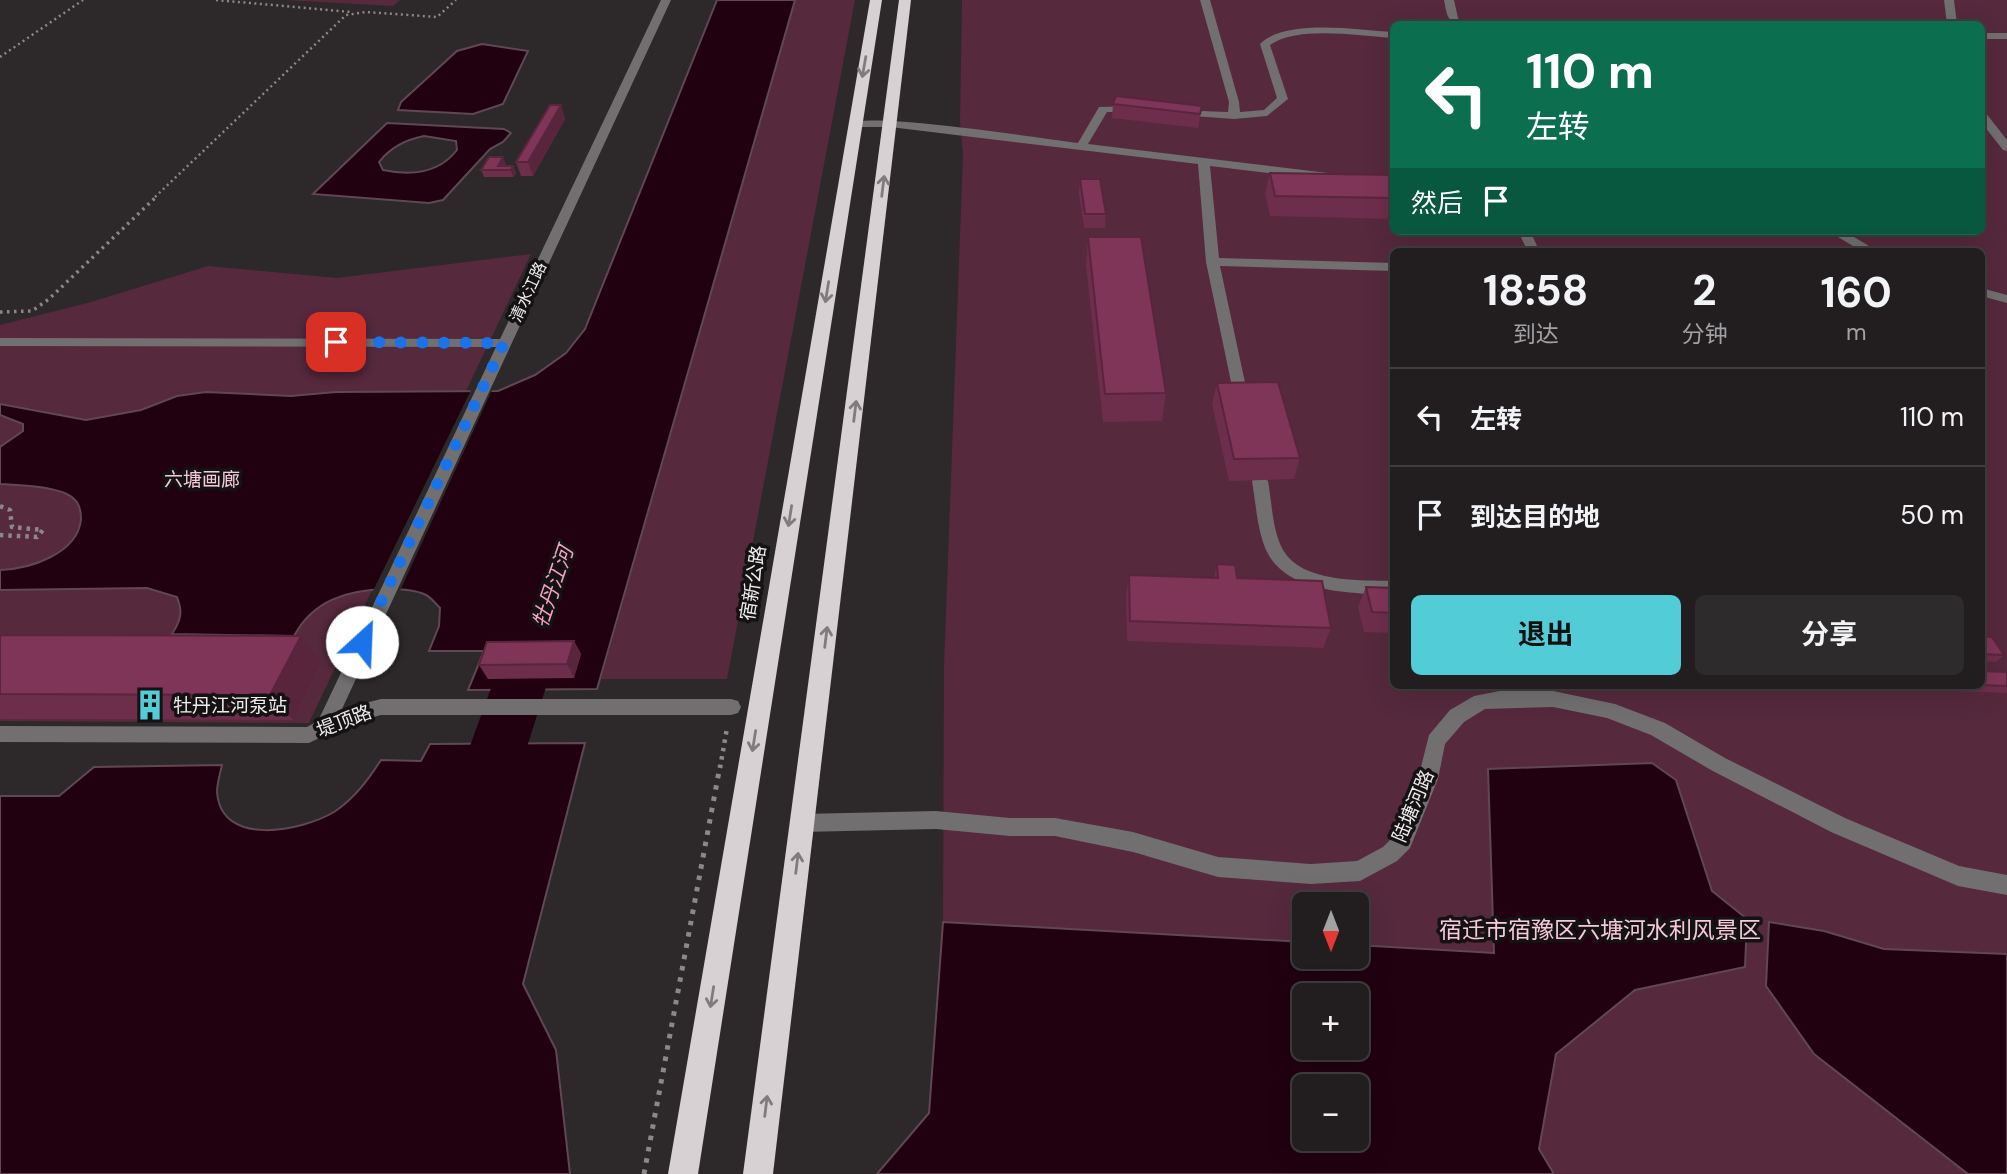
<!DOCTYPE html>
<html lang="zh">
<meta charset="utf-8">
<style>
:root{--surface:#221e20;--page:#2e2b2d;--text:#f1f3f6;--muted:#a2a2a5;--line:#3f3c3e;--accent:#52ccd6}
body{margin:0;font-family:"DM Sans","Noto Sans SC",sans-serif;background:var(--page);color:var(--text);height:100vh;display:flex;flex-direction:column;font-size:26px;white-space:nowrap}
*{box-sizing:border-box;margin:0}
p{font-size:23px;color:var(--muted)}
.icon{flex:none;width:38px;height:38px;fill:none;stroke:currentColor;stroke-width:2;stroke-linecap:round;stroke-linejoin:round}
.map{position:relative;flex:1;overflow:hidden}
.details{position:absolute;left:1390px;top:248px;width:595px;height:441px;display:flex;flex-direction:column;background:var(--surface);border-radius:10px;box-shadow:0 7px 28px #0002,0 0 0 2px var(--line)}
.details>*{flex:none}
.top-card{position:absolute;left:1390px;top:21px;width:595px;height:214px;border-radius:10px;box-shadow:0 7px 28px #0002,0 0 0 2px var(--line);background:#0b6e4f;color:#fff;overflow:hidden}
.needle{width:46px;rotate:180deg}
.tools{position:absolute;left:1292px;top:892px;display:grid;gap:14px}
.tools a{display:grid;place-items:center;width:77px;height:77px;border-radius:10px;background:var(--surface);box-shadow:0 7px 28px #0002,0 0 0 2px var(--line);font-size:35px}
.pin{position:absolute;display:grid;place-items:center;width:60px;height:60px;color:#fff;margin:-30px;border-radius:14px;box-shadow:0 4px 10px #0006}
.me{position:absolute;width:77px;margin:-38px;rotate:25deg;stroke-linejoin:round;filter:drop-shadow(0 0 5px #0008)}
.turn{display:flex;align-items:center;gap:24px;height:147px;padding:0 21px;font-size:32px}
.turn .icon{width:91px;height:91px;stroke-width:2.5}
.turn b{display:block;font-size:49px;line-height:60px}
.then{display:flex;align-items:center;height:66px;padding:0 21px;background:#0003;gap:14px;font-size:26px}
.eta{display:flex;justify-content:space-evenly;align-items:center;height:119px;text-align:center}
.eta b{font-size:42px;font-weight:700;line-height:49px}
.primary-button{display:flex;gap:14px;margin-top:auto;padding:14px 21px}
.primary-button a{flex:1;height:80px;border-radius:10px;background:var(--accent);color:#111;font-size:28px;font-weight:700;line-height:80px;text-align:center}
.primary-button a+a{background:var(--page);color:var(--text)}
ul{padding:0;list-style:none}
li{display:flex;align-items:center;gap:21px;height:98px;padding:0 21px;border-top:2px solid var(--line)}
li div{flex:1}
li b{display:block;font-size:26px}
li em{font-style:normal}
.map>svg:first-child{display:block}
.green{fill:#56293d;fill-rule:evenodd}
.water{fill:#210110;stroke:#5f4853;stroke-width:2;fill-rule:evenodd}
.pier{fill:#2d282a}
.lines{fill:none;stroke-linecap:round;stroke-linejoin:round}
.river{fill:#210110;fill-rule:evenodd}
.path-far3{stroke:#8c888a;stroke-width:2.5;stroke-dasharray:2 3.5;stroke-linecap:butt}
.path-far2{stroke:#8c888a;stroke-width:3.5;stroke-dasharray:2.5 4.5;stroke-linecap:butt}
.path-far1{stroke:#8c888a;stroke-width:4.5;stroke-dasharray:3.5 5;stroke-linecap:butt}
.path{stroke:#8c888a;stroke-width:5;stroke-dasharray:4.5 7;stroke-linecap:butt}
.minor{fill:#726f70;fill-rule:evenodd}
.highway{fill:#d8d1d4;fill-rule:evenodd}
.wall{fill:#6d2e4b}
.shaded-wall{fill:#59253d}
.building{fill:#7f3557;stroke:#59253d;stroke-width:2}
.oneway{stroke:#807b7d}
.route{stroke:#1a73e8;stroke-width:12;stroke-dasharray:0 21.6}
.labels{text-anchor:middle;dominant-baseline:central;stroke-width:7;stroke-linejoin:round;paint-order:stroke}
.far-street-label{font-size:16px;fill:#f0ecee;stroke:#141212}
.park-label{font-size:19px;fill:#f7cadb;stroke:#141212}
.street-label{font-size:19px;fill:#f0ecee;stroke:#141212}
.poi-label{font-size:19px;fill:#f0ecee;stroke:#141212;text-anchor:start}
.water-label{font-size:21px;font-style:italic;fill:#f7a1c5;stroke:#141212}
.near-park-label{font-size:23px;fill:#f7cadb;stroke:#141212}
</style>
<div class="map">
<svg width="2007" height="1174" viewBox="0 0 2007 1174">
<rect width="100%" height="100%" fill="#2d282a"/>
<g class="green">
<polygon points="284,0 400,0 393,6"/>
<polygon points="795,0 855,0 727,679 601,679"/>
<path d="M962 0H2007V1174H925L943 922 944 666 963 155 960 122ZM1393 24H1981V231H1393ZM1393 252H1981V686H1393ZM1304 905H1356V957H1304ZM1304 996H1356V1048H1304ZM1304 1087H1356V1139H1304Z"/>
<polygon points="531,254 309,723 0,721 0,325 91,302 208,266 337,278"/>
</g>
<g class="water">
<path d="M717 0H795L597 689 468 690 484 651H429L439 626 440 608C436 604 430 596 424 594 413 589 398 589 386 589 348 590 313 600 294 636L172 634C181 620 183 612 177 597L147 588 0 590V570C29 569 78 554 81 519 81 512 80 504 74 499 61 486 18 485 0 484V447L23 431V424L0 415V404L86 420 141 410 177 396 206 392 291 396 336 392 498 391 535 375 566 353 585 329Z"/>
<polygon points="482,44 528,51 503,104 473,114 398,110 401,102 457,51"/>
<path d="M387 123 504 129 511 133 503 142 490 149 443 200 429 203 313 194ZM424 136 456 141 457 150C439 173 411 176 383 170L379 162C391 147 405 140 424 136Z"/>
<path d="M585 743 523 984 556 1050 570 1174H0V796H59L94 767 222 765C220 773 217 784 217 792 221 848 302 831 334 812 354 799 368 780 381 760L421 761 430 744Z"/>
<path d="M1652 763 1676 780 1712 891 1747 919 1745 967 1635 990 1556 1054 1539 1149 1554 1174H877L929 1113 943 922 1304 942V957H1356V945L1494 953 1488 769ZM1304 996H1356V1048H1304ZM1304 1087H1356V1139H1304Z"/>
<polygon points="1769,922 1824,931 1884,949 2007,954 2007,1174 1968,1174 1814,1054 1766,986"/>
</g>
<polygon class="pier" points="472,388 493,388 399,593 372,593"/>
<g class="lines">
<polygon class="river" points="540,604 558,610 566,625 507,809 498,828 477,836 456,828 447,809 514,625 522,610"/>
<g class="path-far3">
<polyline points="216,0 351,12"/>
<polyline points="0,57 83,0"/>
<polyline points="155,197 346,15 366,12 437,17 456,0"/>
</g>
<polyline class="path-far2" points="0,312 32,311 49,299 157,196"/>
<g class="path-far1">
<polyline points="0,506 10,510 12,527 43,530 37,537 0,535"/>
<polyline points="720,768 727,728"/>
</g>
<polyline class="path" points="644,1174 720,766"/>
<g class="minor">
<polygon points="661,0 671,0 342,709 381,699 731,699 738,701 741,707 738,713 731,715 381,715 348,724 309,743 0,742 0,726 307,727 318,721 496,347 0,346 0,338 500,339"/>
<path d="M1200 0H1210L1239 102 1240 112 1264 110 1277 98 1260 44C1286 18 1358 30 1393 32V38C1360 36 1298 25 1270 45L1288 99 1267 116 1234 119 1179 115 1175 114V110L1228 112 1229 102Z"/>
<path d="M1444 0H1454L1458 18 1464 24C1447 24 1447 15 1444 0Z"/>
<polygon points="1944,0 1954,0 1957,24 1947,24"/>
<rect x="1981" y="33" width="26" height="6"/>
<path d="M1099 107 1137 106 1143 109 1137 112H1107L1088 144 1328 173 1330 176 1324 180 1210 166 1219 258 1393 263V271L1220 266 1249 401 1242 406 1235 401 1206 262 1198 164 890 127H855L849 124C867 111 1044 139 1078 143Z"/>
<polygon points="1981,111 1985,112 2007,140 2007,151 2003,150 1981,122"/>
<polygon points="1518,231 1530,231 1540,252 1528,252"/>
<polygon points="1828,231 1844,231 1879,252 1863,252"/>
<polygon points="1981,288 2007,295 2007,303 1981,296"/>
<path d="M1260 475 1268 481C1272 502 1272 530 1283 550 1302 583 1360 580 1393 581V595C1352 593 1286 594 1266 550 1257 529 1256 504 1252 481Z"/>
<polygon points="1500,691 1553,691 1615,704 1665,723 1725,758 1845,818 1959,866 2007,875 2007,895 1958,886 1831,832 1711,770 1651,735 1607,718 1553,707 1485,709 1464,722 1445,744 1438,779 1410,848 1397,861 1360,881 1311,884 1218,877 1133,852 1055,836 1010,836 936,829 802,832 795,830 792,823 795,816 802,814 936,811 1010,818 1055,818 1133,832 1218,857 1311,864 1357,861 1383,847 1395,835 1418,779 1429,735 1450,710 1474,696"/>
</g>
<g class="highway">
<polygon points="870,0 882,0 698,1174 668,1174"/>
<polygon points="899,0 911,0 773,1174 743,1174"/>
</g>
</g>
<g class="wall">
<polygon points="1113,104 1202,106 1198,128 1112,118"/>
<polygon points="561,105 565,119 533,176 521,176 516,162"/>
<polygon points="506,164 505,166 513,166 516,173 513,177 484,177 481,170"/>
<polygon points="1270,173 1393,175 1393,219 1270,216 1265,193"/>
<polygon points="1080,179 1106,214 1105,228 1084,228 1079,193"/>
<polygon points="1088,237 1166,393 1162,421 1103,422 1086,265"/>
<polygon points="1217,383 1300,458 1294,479 1229,481 1212,404"/>
<polygon points="1217,564 1237,578 1331,628 1323,648 1127,641 1126,596 1129,575 1214,578"/>
<polygon points="1366,587 1393,588 1393,633 1364,632 1358,607"/>
<polygon points="0,635 322,662 293,720 0,719"/>
<polygon points="1981,636 2004,655 1996,662 1981,661"/>
<polygon points="574,641 581,654 574,678 488,679 479,665"/>
<polygon points="1981,671 2007,672 2007,693 1955,691 1951,686 1981,686"/>
</g>
<g class="shaded-wall">
<polygon points="561,105 565,119 533,176 528,162"/>
<polygon points="503,157 506,164 502,170 498,166"/>
<polygon points="513,166 516,173 513,177 511,170"/>
<polygon points="301,636 322,662 293,720 270,695"/>
<polygon points="574,641 581,654 574,678 567,664"/>
</g>
<g class="building">
<polygon points="1116,96 1202,106 1200,114 1113,104"/>
<polygon points="550,105 561,105 528,162 516,162"/>
<polygon points="489,157 503,157 498,166 513,166 511,170 481,170"/>
<polygon points="1270,173 1393,175 1393,198 1275,196"/>
<polygon points="1080,179 1100,179 1106,214 1085,214"/>
<polygon points="1088,237 1141,237 1166,393 1105,394"/>
<polygon points="1278,382 1300,458 1234,459 1217,383"/>
<polygon points="1217,564 1235,565 1237,578 1322,581 1331,628 1130,621 1129,575 1218,578"/>
<polygon points="1366,587 1393,588 1393,613 1372,612"/>
<polygon points="0,635 301,636 270,695 0,694"/>
<polygon points="1981,636 1992,637 2004,655 1981,654"/>
<polygon points="574,641 567,664 479,665 487,642"/>
<polygon points="1981,671 2007,672 2007,686 1981,685"/>
</g>
<defs><path id="oneway-shaft" d="M-6 0H5M1.5-3L5.5 0L1.5 3" fill="none" stroke-width="1.6" stroke-linecap="round" stroke-linejoin="round" transform="scale(1.75)"/></defs>
<g class="oneway">
<use href="#oneway-shaft" transform="translate(864 67) rotate(100)"/>
<use href="#oneway-shaft" transform="translate(883 186) rotate(-83)"/>
<use href="#oneway-shaft" transform="translate(827 292) rotate(99)"/>
<use href="#oneway-shaft" transform="translate(855 411) rotate(-83)"/>
<use href="#oneway-shaft" transform="translate(790 516) rotate(99)"/>
<use href="#oneway-shaft" transform="translate(826 637) rotate(-83)"/>
<use href="#oneway-shaft" transform="translate(754 741) rotate(99)"/>
<use href="#oneway-shaft" transform="translate(797 863) rotate(-83)"/>
<use href="#oneway-shaft" transform="translate(712 997) rotate(99)"/>
<use href="#oneway-shaft" transform="translate(766 1106) rotate(-83)"/>
</g>
<g class="lines">
<polyline class="route" points="336,342 504,343 362,642"/>
</g>
<defs>
<g id="building-bare" transform="scale(2.415)"><path d="M-4-6H4V6H1V3H-1V6H-4ZM-2.5-4.3h1.7v1.8h-1.7ZM.8-4.3h1.7v1.8H.8ZM-2.5-1h1.7V.8h-1.7ZM.8-1h1.7V.8H.8Z" fill="#52ccd6" stroke="#141212" stroke-width="2.5" paint-order="stroke"/></g>
</defs>
<g fill-rule="evenodd">
<use href="#building-bare" x="150" y="705"/>
</g>
<g class="labels">
<g class="far-street-label">
<text transform="translate(528 292) rotate(-65)">清水江路</text>
</g>
<g class="park-label">
<text x="202" y="479">六塘画廊</text>
</g>
<g class="street-label">
<text transform="translate(753 583) rotate(-81)">宿新公路</text>
<text transform="translate(344 721) rotate(-21)">堤顶路</text>
<text transform="translate(1413 806) rotate(-67)">陆塘河路</text>
</g>
<g class="poi-label">
<text x="173" y="705">牡丹江河泵站</text>
</g>
<g class="water-label">
<text transform="translate(553 587) rotate(-71)">牡丹江河</text>
</g>
<g class="near-park-label">
<text x="1600" y="930">宿迁市宿豫区六塘河水利风景区</text>
</g>
</g>
</svg>
<div class="tools">
<a><svg class="needle" viewBox="-14 -14 28 28"><path d="M0-13l5 13h-10z" fill="#e53935"/><path d="M0 13l5-13h-10z" fill="#a2a2a5"/></svg></a>
<a>+</a>
<a>−</a>
</div>
<div class="pin" style="left:336px;top:342px;background:#d93025"><svg class="icon" aria-label="arrive" viewBox="0 0 24 24"><path d="M6 21V4h12l-3 4 3 4H6"/></svg></div>
<svg class="me" style="left:362px;top:642px" viewBox="-20 -20 40 40"><circle r="19" fill="#fff"/><path d="M0-13L10 11 0 6-10 11z" fill="#1a73e8"/></svg>
<div class="top-card">
<div class="turn"><svg class="icon" aria-label="left" viewBox="0 0 24 24"><path d="M17 20v-9H6M10 6l-5 5 5 5"/></svg><div><b>110 m</b>左转</div></div>
<div class="then">然后<svg class="icon" aria-label="arrive" viewBox="0 0 24 24"><path d="M6 21V4h12l-3 4 3 4H6"/></svg></div>
</div>
<section class="details">
<div class="eta">
<div><b>18:58</b><p>到达</p></div>
<div><b>2</b><p>分钟</p></div>
<div><b>160</b><p>m</p></div>
</div>
<ul>
<li><svg class="icon" aria-label="left" viewBox="0 0 24 24"><path d="M17 20v-9H6M10 6l-5 5 5 5"/></svg><div><b>左转</b></div><em>110 m</em></li>
<li><svg class="icon" aria-label="arrive" viewBox="0 0 24 24"><path d="M6 21V4h12l-3 4 3 4H6"/></svg><div><b>到达目的地</b></div><em>50 m</em></li>
</ul>
<div class="primary-button"><a>退出</a><a>分享</a></div>
</section>
</div>
